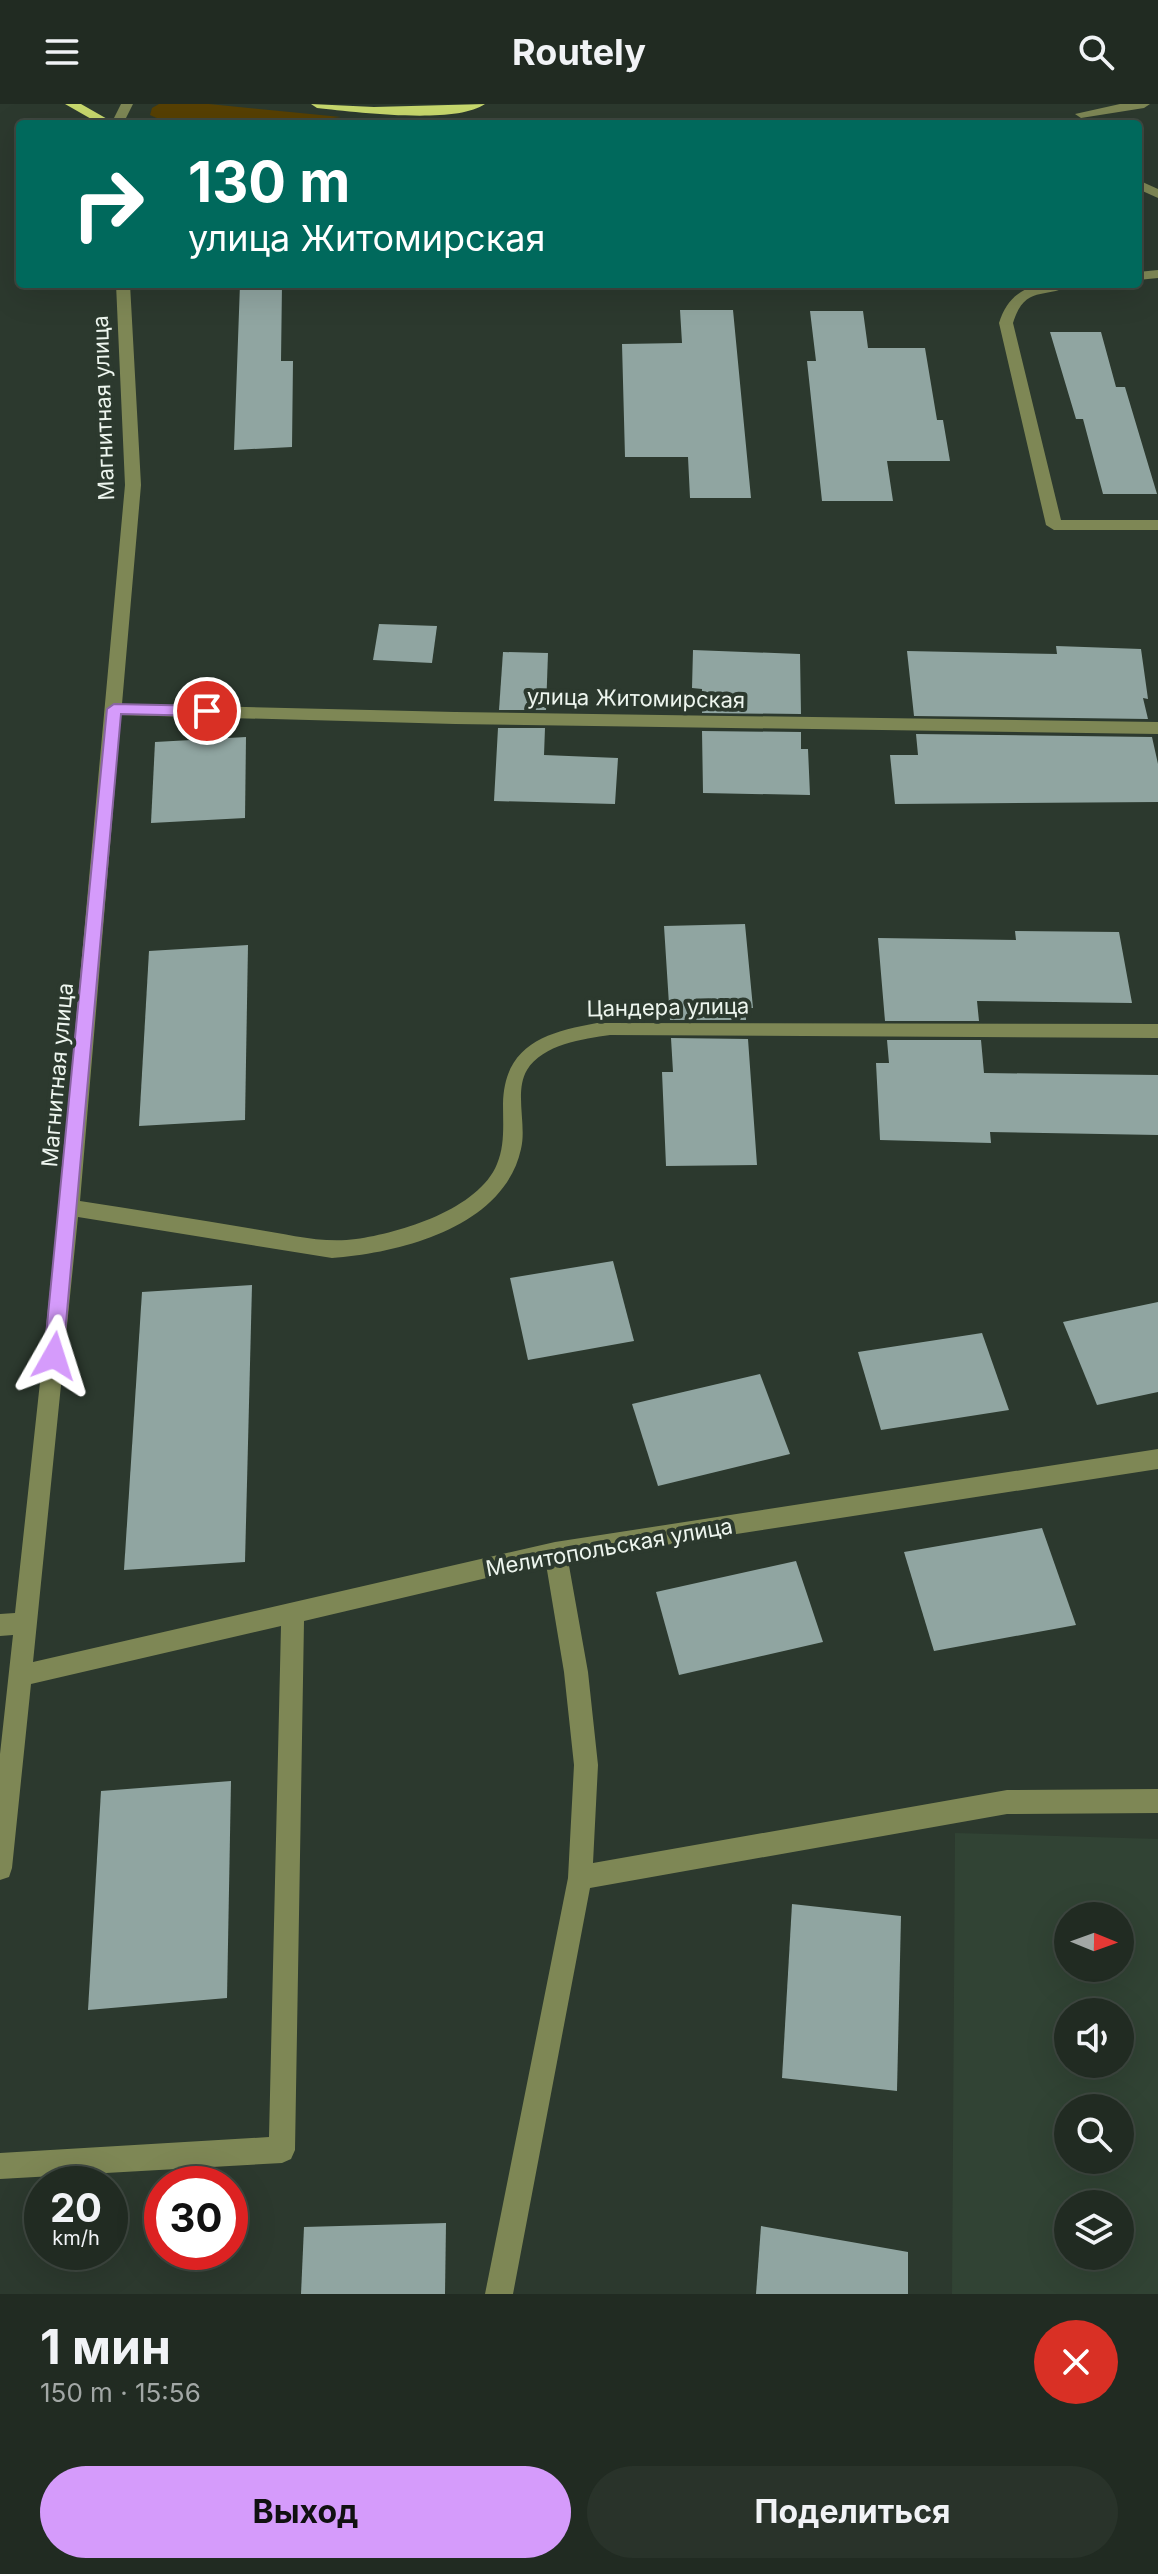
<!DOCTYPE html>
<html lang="ru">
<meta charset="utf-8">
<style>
:root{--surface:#212b22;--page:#29332a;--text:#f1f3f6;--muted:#a2a7a5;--line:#3e4740;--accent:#d59bfb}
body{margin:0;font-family:Inter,sans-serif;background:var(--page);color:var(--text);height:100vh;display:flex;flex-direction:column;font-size:30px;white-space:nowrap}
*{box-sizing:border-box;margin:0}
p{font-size:26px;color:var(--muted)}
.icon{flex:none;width:44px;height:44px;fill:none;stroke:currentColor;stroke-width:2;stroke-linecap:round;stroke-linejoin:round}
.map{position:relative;height:2190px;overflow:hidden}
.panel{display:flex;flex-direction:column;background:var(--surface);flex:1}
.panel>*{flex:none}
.banner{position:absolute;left:16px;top:16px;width:1126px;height:168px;border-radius:8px;box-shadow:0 8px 32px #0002,0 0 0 2px var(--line);background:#00695c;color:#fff;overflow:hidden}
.needle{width:52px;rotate:91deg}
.fabs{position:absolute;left:1054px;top:1798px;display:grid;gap:16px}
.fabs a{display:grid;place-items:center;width:80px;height:80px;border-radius:50%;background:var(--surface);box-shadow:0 8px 32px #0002,0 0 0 2px var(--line);font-size:40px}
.speed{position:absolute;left:24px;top:2062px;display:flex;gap:16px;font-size:40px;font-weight:700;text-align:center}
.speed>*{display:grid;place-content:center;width:104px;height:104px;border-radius:50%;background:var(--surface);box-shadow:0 8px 32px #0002,0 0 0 2px var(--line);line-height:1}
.speed small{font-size:20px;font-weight:400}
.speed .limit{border:12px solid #d22;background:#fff;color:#111}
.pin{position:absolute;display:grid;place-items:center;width:68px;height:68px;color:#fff;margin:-34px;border:4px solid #fff;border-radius:50%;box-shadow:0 2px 8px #0007}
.me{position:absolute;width:88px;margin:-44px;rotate:6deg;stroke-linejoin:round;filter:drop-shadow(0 0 6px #0008)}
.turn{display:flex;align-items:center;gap:28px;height:168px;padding:0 40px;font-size:36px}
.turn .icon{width:104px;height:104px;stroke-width:2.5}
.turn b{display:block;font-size:56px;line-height:68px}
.round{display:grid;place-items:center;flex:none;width:84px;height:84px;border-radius:42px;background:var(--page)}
.head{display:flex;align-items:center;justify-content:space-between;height:136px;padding:0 40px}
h1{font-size:48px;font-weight:700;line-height:60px}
.cta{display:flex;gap:16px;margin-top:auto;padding:16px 40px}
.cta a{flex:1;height:92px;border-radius:48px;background:var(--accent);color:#111;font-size:32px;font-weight:700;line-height:92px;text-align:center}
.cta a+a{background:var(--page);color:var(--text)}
header{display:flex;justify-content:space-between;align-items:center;height:104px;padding:0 40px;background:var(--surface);font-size:36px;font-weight:700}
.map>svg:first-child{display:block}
.built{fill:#314334;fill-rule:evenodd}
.green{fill:#574003}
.building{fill:#90a5a1}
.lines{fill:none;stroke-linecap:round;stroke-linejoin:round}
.minor{fill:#7e8755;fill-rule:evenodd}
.major{fill:#c7d86d;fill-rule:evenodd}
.route{fill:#d59bfb;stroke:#8a65a3;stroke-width:2}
.labels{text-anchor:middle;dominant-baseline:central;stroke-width:8;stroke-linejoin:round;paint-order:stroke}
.street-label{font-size:22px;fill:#edf5ee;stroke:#2c392e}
</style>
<header><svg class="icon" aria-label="menu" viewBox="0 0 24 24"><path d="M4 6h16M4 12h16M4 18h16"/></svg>Routely<svg class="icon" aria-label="search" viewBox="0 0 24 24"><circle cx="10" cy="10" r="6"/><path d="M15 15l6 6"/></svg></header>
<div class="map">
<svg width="1158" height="2190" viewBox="0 0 1158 2190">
<rect width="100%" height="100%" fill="#2c392e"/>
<path class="built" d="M955 1729 1158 1735V2190H952ZM1068 1812H1120V1864H1068ZM1068 1908H1120V1960H1068ZM1068 2004H1120V2056H1068ZM1068 2100H1120V2152H1068Z"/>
<path class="green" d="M159 0H209L341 13C293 18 191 32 150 11L152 4Z"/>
<g class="building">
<polygon points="240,180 282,180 281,257 293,257 292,343 234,346"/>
<polygon points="680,206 733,206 751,394 690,394 688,353 625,353 622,240 682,239"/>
<polygon points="810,207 863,207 868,244 925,244 937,316 943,316 950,357 887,357 893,397 822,397 807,257 816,257"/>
<polygon points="1050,228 1101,228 1116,283 1125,283 1157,390 1103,390 1083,315 1076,315"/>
<polygon points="379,520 437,522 432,559 373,556"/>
<polygon points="1056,542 1141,545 1148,595 1143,594 1148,615 914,612 907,547 1057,550"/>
<polygon points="693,546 800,550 801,610 702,609 702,585 692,584"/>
<polygon points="503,548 548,549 546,606 499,606"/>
<polygon points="498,624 545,624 544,651 618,654 615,700 494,697"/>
<polygon points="702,627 801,628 801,645 808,645 810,691 703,689"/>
<polygon points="916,630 1152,633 1158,660 1158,698 895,700 890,651 918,651"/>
<polygon points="246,633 245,714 151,719 155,638"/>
<polygon points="745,820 753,904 746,904 746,916 670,916 664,822"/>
<polygon points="1015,827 1119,828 1132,899 977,897 979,917 885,917 878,834 1016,836"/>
<polygon points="248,841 245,1016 139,1022 149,847"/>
<polygon points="671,934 748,935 757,1061 666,1062 662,968 673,968"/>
<polygon points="887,936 981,936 984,969 1158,971 1158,1031 990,1028 991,1039 880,1036 876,959 889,959"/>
<polygon points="613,1157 634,1237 528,1256 510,1174"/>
<polygon points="252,1181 245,1458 124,1466 142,1188"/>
<polygon points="1158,1198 1158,1288 1097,1301 1063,1218"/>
<polygon points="982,1229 1009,1306 881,1326 858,1248"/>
<polygon points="760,1270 790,1350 658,1382 632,1300"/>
<polygon points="1042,1424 1076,1521 934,1547 904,1448"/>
<polygon points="796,1457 823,1538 679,1571 656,1488"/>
<polygon points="231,1677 227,1894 88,1906 101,1687"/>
<polygon points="792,1800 901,1812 897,1987 782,1974"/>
<polygon points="446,2119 445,2190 301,2190 304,2123"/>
<polygon points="761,2122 908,2148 908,2190 756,2190"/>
</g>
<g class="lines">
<g class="minor">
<polygon points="121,0 133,0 123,20 111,20"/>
<polygon points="1120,0 1150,0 1144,4 1081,14 1075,10"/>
<polygon points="1138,76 1158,85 1158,94 1138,85"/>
<polygon points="1158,166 1158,174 1138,176 1138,168"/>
<path d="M116 180H130L141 381 122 600 455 608 1158 618V630L455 620 121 611 80 1097C138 1106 196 1115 254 1125 287 1130 323 1140 356 1135 400 1129 479 1105 497 1060 505 1041 503 1021 503 1000 504 941 546 928 597 919L1158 920V934L610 931C583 935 543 940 527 966 514 988 527 1021 521 1045 504 1123 401 1149 332 1154L78 1113 33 1558 555 1438 1158 1345V1365L568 1456 588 1568 598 1661 593 1759 1007 1686 1158 1685V1709L1007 1710 590 1784 513 2190H485L568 1774 574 1661 564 1568 546 1460 304 1517 295 2046 291 2055 282 2059 0 2075V2049L269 2033 281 1522 31 1580 12 1764 9 1773 0 1776V1650L13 1531 0 1532V1510L15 1509 59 1103 125 381Z"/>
<path d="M1040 180H1072C1048 196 1025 179 1013 219L1061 416H1158V426H1054L1046 421 999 219C1006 197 1018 186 1040 180Z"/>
</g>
<g class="major">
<polygon points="65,0 81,0 116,20 100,20"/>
<path d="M311 0 374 3 485 0C455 21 355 8 317 4Z"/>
</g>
</g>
<polygon class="route" points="114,600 207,602 215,607 207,612 121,610 63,1252 60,1258 47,1258 44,1252 107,605"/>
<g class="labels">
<g class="street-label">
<text transform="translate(103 304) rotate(-92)">Магнитная улица</text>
<text transform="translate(636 594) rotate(1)">улица Житомирская</text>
<text transform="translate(668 903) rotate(-1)">Цандера улица</text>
<text transform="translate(57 971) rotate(-85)">Магнитная улица</text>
<text transform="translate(609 1443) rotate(-10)">Мелитопольская улица</text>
</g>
</g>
</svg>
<div class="fabs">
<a><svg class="needle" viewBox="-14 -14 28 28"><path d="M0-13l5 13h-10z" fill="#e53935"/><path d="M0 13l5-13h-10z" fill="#a2a7a5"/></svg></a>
<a><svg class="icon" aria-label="sound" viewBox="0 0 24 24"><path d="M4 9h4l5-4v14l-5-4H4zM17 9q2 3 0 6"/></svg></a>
<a><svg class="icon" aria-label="search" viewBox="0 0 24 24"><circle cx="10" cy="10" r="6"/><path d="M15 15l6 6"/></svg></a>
<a><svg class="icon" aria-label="layers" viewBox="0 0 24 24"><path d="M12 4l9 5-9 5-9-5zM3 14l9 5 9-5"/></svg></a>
</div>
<div class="speed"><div>20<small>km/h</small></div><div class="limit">30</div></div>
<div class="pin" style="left:207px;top:607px;background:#d93025"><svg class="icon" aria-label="arrive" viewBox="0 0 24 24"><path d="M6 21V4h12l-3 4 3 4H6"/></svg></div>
<svg class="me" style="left:54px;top:1252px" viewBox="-20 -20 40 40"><path d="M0-17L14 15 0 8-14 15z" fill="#d59bfb" stroke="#fff" stroke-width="4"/></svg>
<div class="banner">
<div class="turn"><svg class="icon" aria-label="right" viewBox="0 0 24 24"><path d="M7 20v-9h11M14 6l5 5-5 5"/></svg><div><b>130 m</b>улица Житомирская</div></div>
</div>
</div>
<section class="panel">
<div class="head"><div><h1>1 мин</h1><p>150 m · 15:56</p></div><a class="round" style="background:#d93025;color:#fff"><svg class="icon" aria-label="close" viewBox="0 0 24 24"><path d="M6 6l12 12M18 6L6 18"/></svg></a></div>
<div class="cta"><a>Выход</a><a>Поделиться</a></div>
</section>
